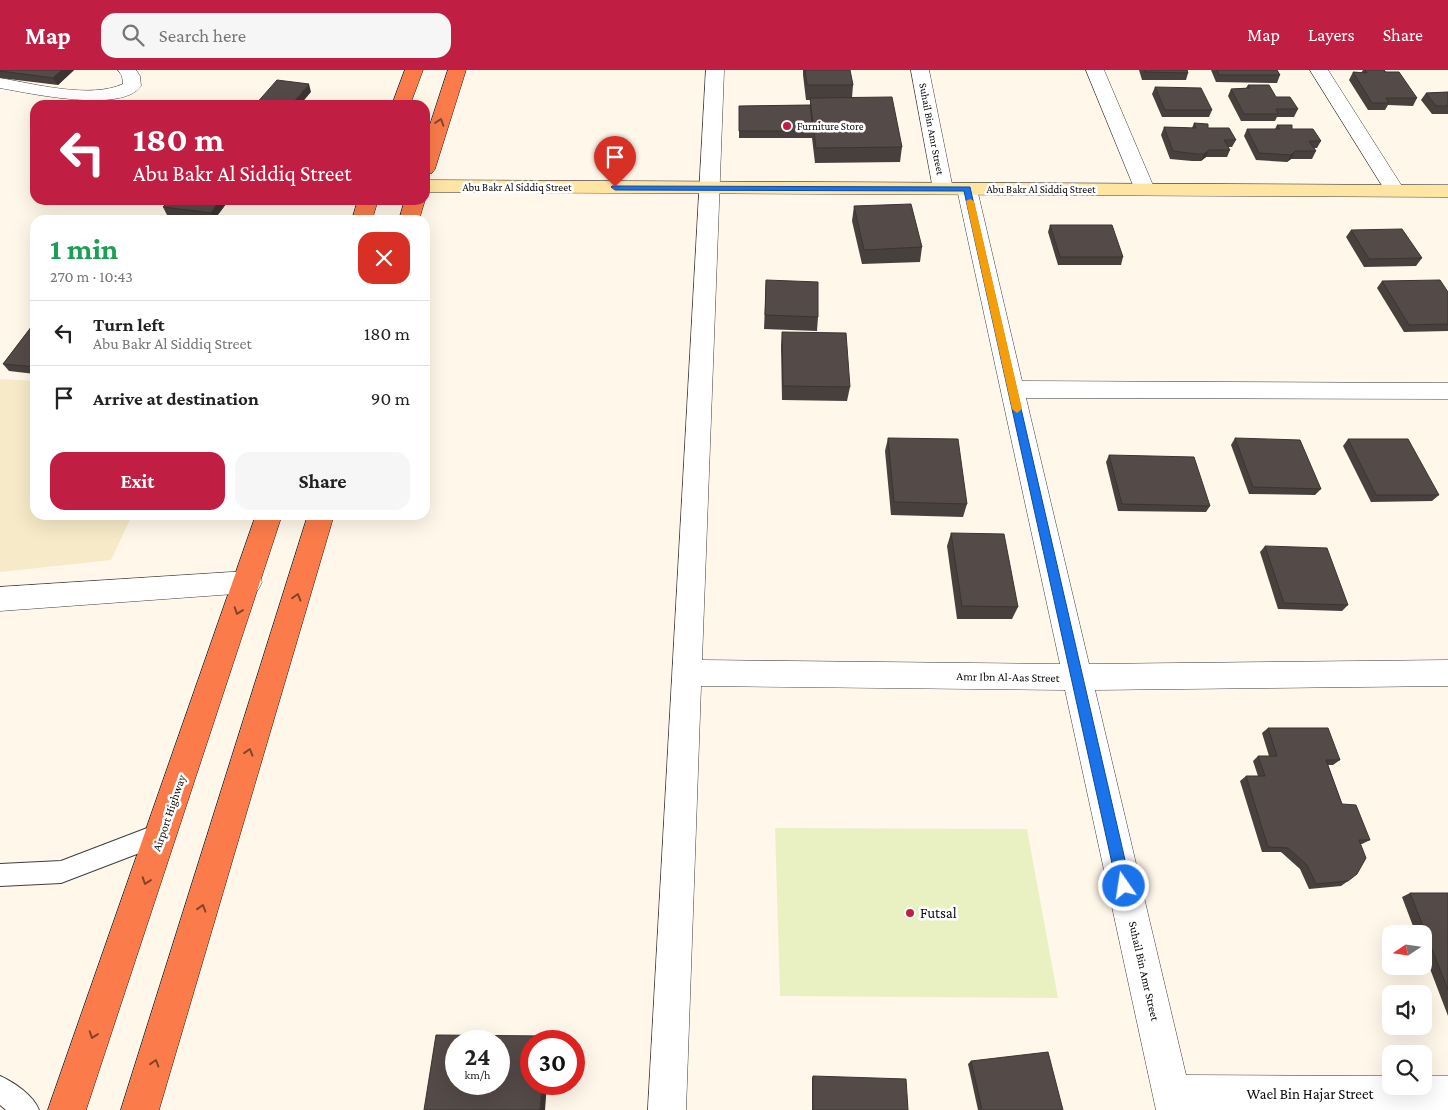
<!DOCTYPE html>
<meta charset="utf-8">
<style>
:root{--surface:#fff;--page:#f6f6f6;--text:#222;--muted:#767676;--line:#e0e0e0;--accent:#c01e42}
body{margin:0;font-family:"Crimson Pro",serif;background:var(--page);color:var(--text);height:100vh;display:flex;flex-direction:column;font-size:19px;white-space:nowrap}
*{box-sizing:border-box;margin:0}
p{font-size:16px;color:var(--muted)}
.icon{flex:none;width:28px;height:28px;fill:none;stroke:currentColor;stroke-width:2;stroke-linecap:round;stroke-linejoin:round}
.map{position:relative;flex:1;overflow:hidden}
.details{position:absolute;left:30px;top:145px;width:400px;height:305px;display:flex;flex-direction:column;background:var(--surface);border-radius:15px;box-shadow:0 5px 20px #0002}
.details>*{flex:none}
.guide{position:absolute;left:30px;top:30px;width:400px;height:105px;border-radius:15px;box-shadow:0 5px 20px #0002;background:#c01e42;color:#fff;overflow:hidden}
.needle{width:32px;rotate:257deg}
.tools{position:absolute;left:1382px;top:855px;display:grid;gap:10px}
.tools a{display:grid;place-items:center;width:50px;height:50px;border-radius:10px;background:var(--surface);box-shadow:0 5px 20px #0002;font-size:25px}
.speed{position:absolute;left:445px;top:960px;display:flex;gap:10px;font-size:25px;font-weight:700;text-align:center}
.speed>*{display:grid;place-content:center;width:65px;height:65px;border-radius:50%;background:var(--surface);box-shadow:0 5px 20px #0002;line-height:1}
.speed small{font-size:12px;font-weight:400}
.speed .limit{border:8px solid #d22;background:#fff;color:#111}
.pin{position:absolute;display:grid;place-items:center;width:42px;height:42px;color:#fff;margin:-51px -21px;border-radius:50% 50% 50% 0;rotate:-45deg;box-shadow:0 0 5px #0007}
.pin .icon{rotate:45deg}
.me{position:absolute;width:55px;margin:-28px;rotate:347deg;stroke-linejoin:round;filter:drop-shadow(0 0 4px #0008)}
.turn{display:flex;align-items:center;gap:18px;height:105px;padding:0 20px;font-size:22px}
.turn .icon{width:65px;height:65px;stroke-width:2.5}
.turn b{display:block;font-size:35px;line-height:42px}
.round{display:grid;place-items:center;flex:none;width:52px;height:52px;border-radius:15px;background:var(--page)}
.overview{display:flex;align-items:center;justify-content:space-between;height:85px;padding:0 20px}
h1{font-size:30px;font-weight:700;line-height:38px;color:#1e9e55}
.action{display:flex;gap:10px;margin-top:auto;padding:10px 20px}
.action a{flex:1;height:58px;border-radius:15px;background:var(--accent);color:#fff;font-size:20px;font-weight:700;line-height:58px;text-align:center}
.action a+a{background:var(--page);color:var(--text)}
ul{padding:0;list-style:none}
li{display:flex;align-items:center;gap:15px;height:65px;padding:0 20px;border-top:1px solid var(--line)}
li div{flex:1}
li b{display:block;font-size:19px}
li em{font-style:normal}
header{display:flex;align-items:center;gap:30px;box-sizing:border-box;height:70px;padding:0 25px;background:var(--accent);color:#fff}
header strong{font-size:24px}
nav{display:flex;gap:28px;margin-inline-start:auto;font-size:18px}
.search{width:350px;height:45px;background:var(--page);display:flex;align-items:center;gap:12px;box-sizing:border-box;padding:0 18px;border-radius:15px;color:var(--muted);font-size:19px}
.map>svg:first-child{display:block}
.farmland{fill:#f6eac8}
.pitch{fill:#e9f1c3}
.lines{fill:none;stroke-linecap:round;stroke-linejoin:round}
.lane-casing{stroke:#3e3e3e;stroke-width:2}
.street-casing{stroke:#3e3e3e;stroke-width:1}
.secondary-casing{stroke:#2d2d2d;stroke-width:1}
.highway-casing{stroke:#1c1c1c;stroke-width:1}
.lane{fill:#fff;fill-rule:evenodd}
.street{fill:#fff;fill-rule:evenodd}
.secondary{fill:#ffe5a4;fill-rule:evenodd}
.highway{fill:#fb7c4a;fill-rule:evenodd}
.wall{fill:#48403d}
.shaded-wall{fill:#3b3432}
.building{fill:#544a47;stroke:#3b3432;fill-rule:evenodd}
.oneway{stroke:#83442a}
.route{fill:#1a73e8;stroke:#114b97}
.slow{fill:#f59e0b}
.poi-dot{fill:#c01e42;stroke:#fff;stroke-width:2}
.labels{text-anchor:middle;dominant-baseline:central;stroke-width:5;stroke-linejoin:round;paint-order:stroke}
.far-poi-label{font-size:11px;fill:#0b0b0b;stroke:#fff;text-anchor:start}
.far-street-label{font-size:11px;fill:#0b0b0b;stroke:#fff}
.street-label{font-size:12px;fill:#0b0b0b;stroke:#fff}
.near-poi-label{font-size:15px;fill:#0b0b0b;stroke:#fff;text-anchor:start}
.near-street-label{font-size:15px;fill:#0b0b0b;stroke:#fff}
</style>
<header>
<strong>Map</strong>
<div class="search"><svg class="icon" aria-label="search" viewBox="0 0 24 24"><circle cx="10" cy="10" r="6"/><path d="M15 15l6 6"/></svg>Search here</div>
<nav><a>Map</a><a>Layers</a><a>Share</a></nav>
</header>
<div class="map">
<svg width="1448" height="1040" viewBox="0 0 1448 1040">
<rect width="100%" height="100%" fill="#fff7e9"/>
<polygon class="farmland" points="0,309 35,311 35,445 132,445 111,490 0,502"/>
<polygon class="pitch" points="775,758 1027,759 1058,928 780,926"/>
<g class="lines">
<g class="lane-casing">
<g id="lane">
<polygon points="163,752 171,755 174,763 171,771 163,774 61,813 0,816 0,794 61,791"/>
<path d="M0 1006C15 1013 33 1025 39 1040H6L0 1035Z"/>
</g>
</g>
<g class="street-casing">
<g id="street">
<path d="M118 0H136L140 6 141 16C122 44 29 23 0 18V8C35 14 90 29 123 14L122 6Z"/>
<polygon points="706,0 724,0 702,590 1060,594 957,119 960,115 974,115 977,119 1022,311 1448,313 1448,329 1026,328 1089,594 1448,590 1448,616 1095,620 1186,1005 1391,1006 1391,1016 1424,1016 1424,1006 1448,1006 1448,1040 1156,1040 1065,620 701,616 686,1040 648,1040"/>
<polygon points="911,0 929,0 953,119 950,123 936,123 933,119"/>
<polygon points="1086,0 1104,0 1155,120 1152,124 1138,124 1135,120"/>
<polygon points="1310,0 1328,0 1405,121 1402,125 1388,125"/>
<polygon points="248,501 258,504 262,512 258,520 248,523 0,541 0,517"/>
</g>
</g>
<g class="secondary-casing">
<polygon id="secondary" points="425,110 1448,115 1448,127 425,122"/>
</g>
<g class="highway-casing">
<g id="highway">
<polygon points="405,0 423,0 410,35 392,35"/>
<polygon points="448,0 466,0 435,99 432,103 425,105 425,70"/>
<polygon points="358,130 378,130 372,150 352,150"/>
<polygon points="405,130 425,130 419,150 399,150"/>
<polygon points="256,445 282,445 86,1040 48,1040"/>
<polygon points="308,445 334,445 159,1040 121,1040"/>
</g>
</g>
<use href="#lane" class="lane"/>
<use href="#street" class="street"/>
<use href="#secondary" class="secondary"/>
<use href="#highway" class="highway"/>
</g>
<g class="wall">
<polygon points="0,0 74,0 58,15 0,8"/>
<polygon points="803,0 850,0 853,15 852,28 902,77 900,92 815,93 812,68 739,68 739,36 810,35 810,30 806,30 803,5"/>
<polygon points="1139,0 1187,0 1188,3 1186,10 1142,10"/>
<polygon points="1211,0 1277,0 1280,5 1277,13 1216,12"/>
<polygon points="1363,0 1384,0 1417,28 1413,36 1388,35 1385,40 1368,40 1349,10 1353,2 1361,3"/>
<polygon points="1248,15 1276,27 1298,39 1294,47 1277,47 1275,51 1241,51 1228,26 1231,19 1246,18"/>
<polygon points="1155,17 1212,40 1209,47 1162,47 1152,24"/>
<polygon points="1448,22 1448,44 1432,44 1421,30 1426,23"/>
<polygon points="1194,53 1208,58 1236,70 1232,77 1228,77 1230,80 1227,87 1206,87 1201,91 1192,91 1170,89 1161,65 1164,57 1192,58"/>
<polygon points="1277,55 1292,59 1321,71 1317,78 1314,78 1316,81 1312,89 1291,89 1287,92 1256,90 1244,66 1247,59 1275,59"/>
<polygon points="169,130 229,130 214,150 167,145 163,137"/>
<polygon points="854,136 922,177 920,192 862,194 852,151"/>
<polygon points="1050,155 1123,187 1121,195 1058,195 1048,162"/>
<polygon points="1351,160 1422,188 1416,196 1364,197 1346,167"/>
<polygon points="766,210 818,247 817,261 764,259"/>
<polygon points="1382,211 1448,222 1448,261 1404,262 1377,218"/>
<polygon points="35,252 35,304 9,301 3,294"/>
<polygon points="782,262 850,317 847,331 782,330 781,276"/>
<polygon points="888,368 967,434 963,447 891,445 885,381"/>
<polygon points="1235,368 1321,419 1315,425 1249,424 1231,375"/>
<polygon points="1348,369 1439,425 1432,431 1371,432 1343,376"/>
<polygon points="1109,385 1210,436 1206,442 1118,441 1106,392"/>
<polygon points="951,463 1018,537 1012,549 957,549 947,476"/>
<polygon points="1265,476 1348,535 1342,541 1278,539 1260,482"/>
<polygon points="1268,658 1340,690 1333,695 1328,695 1342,734 1370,770 1362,774 1360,774 1348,811 1341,816 1309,819 1300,799 1281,782 1262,782 1240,711 1246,706 1258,706 1253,691 1258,686 1269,686 1262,663"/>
<polygon points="1410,823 1448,823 1448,946 1424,883 1424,864 1416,864 1402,827"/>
<polygon points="971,991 1063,1040 978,1040 968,994"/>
<polygon points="813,1006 908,1040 812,1040 812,1008"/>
</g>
<g class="shaded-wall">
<polygon points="62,0 74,0 58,15 53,8"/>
<polygon points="309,14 311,22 300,35 291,35"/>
<polygon points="1209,80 1206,87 1201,91 1204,84"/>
<polygon points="1295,81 1291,89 1287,92 1291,85"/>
<polygon points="220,130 229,130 214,150 211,143"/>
<polygon points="547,966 551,971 546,971"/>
<polygon points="542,1014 547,1014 545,1040 540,1040"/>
</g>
<g class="building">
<polygon points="0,0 62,0 53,8 0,1"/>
<polygon points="805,0 850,0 853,15 807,15"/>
<polygon points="1144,0 1187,0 1188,3 1145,2"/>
<polygon points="1217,0 1277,0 1280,5 1219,5"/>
<polygon points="1365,0 1384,0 1385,2 1399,2 1417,28 1386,28 1389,33 1372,33 1353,2 1367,3"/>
<polygon points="277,10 309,14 291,35 255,35"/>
<polygon points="1248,15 1269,15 1276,27 1290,27 1298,39 1276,39 1278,44 1244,44 1231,19 1250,18"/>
<polygon points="1155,17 1201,18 1212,40 1165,40"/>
<polygon points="1448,22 1448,36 1436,36 1426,23"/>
<polygon points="892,27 902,77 816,78 810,28"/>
<polygon points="810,35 813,61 739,61 739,36"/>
<polygon points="1194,53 1208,54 1208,58 1229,58 1236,70 1224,70 1230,80 1209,80 1204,84 1196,84 1173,81 1164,57 1196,58"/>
<polygon points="1277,55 1292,55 1292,59 1313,59 1321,71 1309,71 1316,81 1295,81 1291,85 1259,83 1247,59 1280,59"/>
<polygon points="169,130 220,130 211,143 163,137"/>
<polygon points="911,134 922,177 864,180 854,136"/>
<polygon points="1050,155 1112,155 1123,187 1060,187"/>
<polygon points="1402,159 1422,188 1369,189 1351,160"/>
<polygon points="766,210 818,212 818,247 765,245"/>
<polygon points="1440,210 1448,222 1448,254 1409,255 1382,211"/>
<polygon points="35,252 35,297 3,294"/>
<polygon points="782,262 846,263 850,317 783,316"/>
<polygon points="888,368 958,369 967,434 894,432"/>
<polygon points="1235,368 1300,370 1321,419 1253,417"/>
<polygon points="1348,369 1408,369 1439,425 1376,425"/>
<polygon points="1109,385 1194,387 1210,436 1122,434"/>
<polygon points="951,463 1004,464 1018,537 962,536"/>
<polygon points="1265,476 1327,478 1348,535 1284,533"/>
<polygon points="1268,658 1328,658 1340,690 1326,690 1342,734 1356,735 1370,770 1359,770 1366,788 1357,804 1348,811 1316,814 1307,795 1288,778 1268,777 1246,706 1265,706 1258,686 1277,686"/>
<polygon points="1410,823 1448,823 1448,920"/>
<path d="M436 965 547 966 546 971H531V1014H542L540 1040H424ZM456 971H499V1014H456Z"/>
<polygon points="1048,982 1063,1040 982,1040 971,991"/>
<polygon points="813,1006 906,1009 908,1040 813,1040"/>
</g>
<defs><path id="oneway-chevron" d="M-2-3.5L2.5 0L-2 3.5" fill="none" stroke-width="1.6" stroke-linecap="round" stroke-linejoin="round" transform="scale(1.25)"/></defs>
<g class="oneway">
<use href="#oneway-chevron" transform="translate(440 52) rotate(-72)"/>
<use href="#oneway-chevron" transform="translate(297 527) rotate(-73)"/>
<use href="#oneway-chevron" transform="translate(238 541) rotate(109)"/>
<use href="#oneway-chevron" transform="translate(249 682) rotate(-73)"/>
<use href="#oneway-chevron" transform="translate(146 811) rotate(109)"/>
<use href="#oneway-chevron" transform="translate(202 838) rotate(-73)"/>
<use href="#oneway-chevron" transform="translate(93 965) rotate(109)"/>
<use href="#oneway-chevron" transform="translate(155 993) rotate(-73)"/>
</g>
<polygon class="route" points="612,116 970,117 1131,816 1129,820 1124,822 1119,820 1117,816 964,121 615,120 611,117"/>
<polygon class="slow" points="970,129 974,131 1022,339 1017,343 1012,339 966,131"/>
<g class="poi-dot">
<circle cx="787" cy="56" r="5"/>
<circle cx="910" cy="843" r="5"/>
</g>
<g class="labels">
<g class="far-poi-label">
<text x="797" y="56">Furniture Store</text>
</g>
<g class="far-street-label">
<text transform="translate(932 59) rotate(79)">Suhail Bin Amr Street</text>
<text x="517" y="117">Abu Bakr Al Siddiq Street</text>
<text x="1041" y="119">Abu Bakr Al Siddiq Street</text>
</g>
<g class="street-label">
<text transform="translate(1008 607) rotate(1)">Amr Ibn Al-Aas Street</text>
<text transform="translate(169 743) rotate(-71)">Airport Highway</text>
<text transform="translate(1144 901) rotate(77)">Suhail Bin Amr Street</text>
</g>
<g class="near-poi-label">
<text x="920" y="843">Futsal</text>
</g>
<g class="near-street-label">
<text x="1310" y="1024">Wael Bin Hajar Street</text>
</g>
</g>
</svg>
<div class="tools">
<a><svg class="needle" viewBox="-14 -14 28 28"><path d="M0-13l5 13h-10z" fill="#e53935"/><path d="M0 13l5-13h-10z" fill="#767676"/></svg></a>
<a><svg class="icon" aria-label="sound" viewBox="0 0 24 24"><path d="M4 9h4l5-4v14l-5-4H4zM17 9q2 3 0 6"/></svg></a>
<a><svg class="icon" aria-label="search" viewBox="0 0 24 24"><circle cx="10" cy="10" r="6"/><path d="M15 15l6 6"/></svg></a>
</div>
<div class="speed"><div>24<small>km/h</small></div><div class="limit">30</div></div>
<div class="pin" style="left:615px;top:117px;background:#d93025"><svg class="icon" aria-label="arrive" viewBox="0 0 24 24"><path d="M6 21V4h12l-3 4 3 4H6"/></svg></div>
<svg class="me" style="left:1124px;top:816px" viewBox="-20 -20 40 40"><circle r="17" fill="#1a73e8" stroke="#fff" stroke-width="3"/><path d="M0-11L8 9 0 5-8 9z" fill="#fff"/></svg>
<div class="guide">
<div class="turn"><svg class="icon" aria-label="left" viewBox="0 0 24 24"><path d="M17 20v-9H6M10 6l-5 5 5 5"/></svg><div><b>180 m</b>Abu Bakr Al Siddiq Street</div></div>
</div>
<section class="details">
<div class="overview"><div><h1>1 min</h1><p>270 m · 10:43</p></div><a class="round" style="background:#d93025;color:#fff"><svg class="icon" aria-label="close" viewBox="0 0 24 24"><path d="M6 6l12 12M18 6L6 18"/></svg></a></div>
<ul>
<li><svg class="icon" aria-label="left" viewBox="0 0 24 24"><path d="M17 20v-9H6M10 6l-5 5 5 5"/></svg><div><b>Turn left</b><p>Abu Bakr Al Siddiq Street</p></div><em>180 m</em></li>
<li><svg class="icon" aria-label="arrive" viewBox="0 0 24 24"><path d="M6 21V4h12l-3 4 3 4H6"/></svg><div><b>Arrive at destination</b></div><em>90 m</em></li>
</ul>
<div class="action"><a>Exit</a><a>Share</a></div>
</section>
</div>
